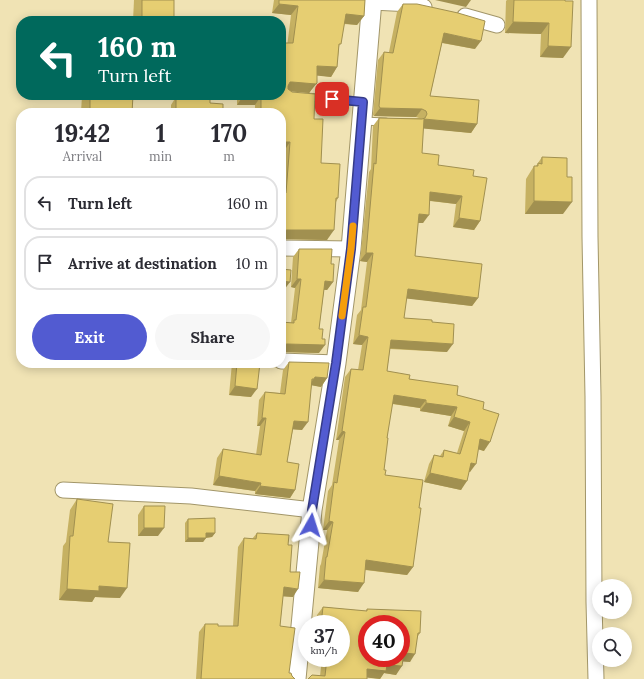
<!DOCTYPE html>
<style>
:root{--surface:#fff;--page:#f7f7f7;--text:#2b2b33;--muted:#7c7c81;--line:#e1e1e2;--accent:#525bd1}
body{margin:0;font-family:Lora,serif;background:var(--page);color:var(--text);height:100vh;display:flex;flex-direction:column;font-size:15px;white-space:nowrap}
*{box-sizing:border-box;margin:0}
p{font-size:13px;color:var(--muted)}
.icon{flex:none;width:22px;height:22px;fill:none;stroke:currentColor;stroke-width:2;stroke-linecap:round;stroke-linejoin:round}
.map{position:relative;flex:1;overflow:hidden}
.details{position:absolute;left:16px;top:108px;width:270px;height:260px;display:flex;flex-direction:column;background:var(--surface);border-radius:16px;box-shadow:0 2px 10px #0003}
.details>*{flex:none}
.banner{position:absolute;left:16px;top:16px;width:270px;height:84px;border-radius:16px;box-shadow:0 2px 10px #0003;background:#00695c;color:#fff;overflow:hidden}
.fabs{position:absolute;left:592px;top:579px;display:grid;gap:8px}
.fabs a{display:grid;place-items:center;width:40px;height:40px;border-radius:50%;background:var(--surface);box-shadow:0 2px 10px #0003;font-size:20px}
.speed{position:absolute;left:298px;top:615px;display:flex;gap:8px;font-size:20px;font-weight:700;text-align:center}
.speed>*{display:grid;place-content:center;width:52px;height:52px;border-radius:50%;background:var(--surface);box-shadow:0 2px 10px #0003;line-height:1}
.speed small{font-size:10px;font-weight:400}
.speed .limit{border:6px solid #d22;background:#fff;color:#111}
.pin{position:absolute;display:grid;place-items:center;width:34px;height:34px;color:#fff;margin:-17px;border-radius:8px;box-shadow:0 2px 6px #0006}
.me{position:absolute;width:44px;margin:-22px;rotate:6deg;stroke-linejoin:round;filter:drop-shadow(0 0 3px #0008)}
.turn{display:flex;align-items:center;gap:14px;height:84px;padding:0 16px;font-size:18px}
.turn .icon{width:52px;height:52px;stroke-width:2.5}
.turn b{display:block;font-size:28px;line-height:34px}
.eta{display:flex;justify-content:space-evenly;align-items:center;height:68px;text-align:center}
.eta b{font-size:24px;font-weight:700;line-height:28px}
.action{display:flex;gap:8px;margin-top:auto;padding:8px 16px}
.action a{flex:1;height:46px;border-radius:24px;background:var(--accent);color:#fff;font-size:16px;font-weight:700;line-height:46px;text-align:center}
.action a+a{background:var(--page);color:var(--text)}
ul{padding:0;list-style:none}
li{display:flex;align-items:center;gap:12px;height:54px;margin:0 8px 6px;padding:0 8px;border:2px solid var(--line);border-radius:16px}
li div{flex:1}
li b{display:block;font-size:15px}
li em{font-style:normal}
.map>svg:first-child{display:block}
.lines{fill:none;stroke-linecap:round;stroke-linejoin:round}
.service-casing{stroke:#a29669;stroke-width:9}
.minor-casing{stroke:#a29669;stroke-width:17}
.tertiary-casing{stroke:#a29669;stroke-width:21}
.service{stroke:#fff;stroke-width:7}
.minor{stroke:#fff;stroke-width:15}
.tertiary{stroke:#fff;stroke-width:19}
.wall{fill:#c6b162}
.shaded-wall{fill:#a19050}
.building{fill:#e6ce72;stroke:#a19050;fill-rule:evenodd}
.route-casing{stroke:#353b88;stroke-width:10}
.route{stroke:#525bd1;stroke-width:7}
.slow{stroke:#f59e0b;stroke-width:7}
</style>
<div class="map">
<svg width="644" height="679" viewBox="0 0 644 679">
<rect width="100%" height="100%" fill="#f0e3b4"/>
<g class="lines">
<g class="service-casing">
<g id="service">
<polyline points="307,97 362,102"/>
<polyline points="362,121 386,122"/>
</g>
</g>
<g class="minor-casing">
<g id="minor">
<polyline points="589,0 590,237 593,396 594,602 596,679"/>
<polyline points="372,2 412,4 424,7"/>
<polyline points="465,16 497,25"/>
<polyline points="281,248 351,249"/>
<polyline points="281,361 336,363"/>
<polyline points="63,490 191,496 312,510"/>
</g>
</g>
<g class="tertiary-casing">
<polyline id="tertiary" points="296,679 312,510 336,363 351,249 372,0"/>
</g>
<use href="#service" class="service"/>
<use href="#minor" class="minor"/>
<use href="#tertiary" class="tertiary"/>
</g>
<g class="wall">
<polygon points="134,0 174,0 174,21 133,21"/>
<polygon points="274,0 365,0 364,16 357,25 344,24 339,47 337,67 331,77 317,75 310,92 309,93 291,91 314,119 321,163 338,198 336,202 327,240 281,239 281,183 284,151 281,151 281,113 255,113 255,105 237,105 237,95 281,95 291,15 272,13"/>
<polygon points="507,0 565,0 563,58 540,57 541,34 505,33 506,1"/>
<polygon points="403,4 475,49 442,43 430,96 477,124 471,133 423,128 422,153 438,165 473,176 480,221 474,230 453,227 456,204 430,201 423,223 418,223 415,256 478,298 472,306 406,298 404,318 432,322 447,352 390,349 387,371 457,395 483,409 484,451 478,449 470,472 469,472 461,490 424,482 429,464 434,455 440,456 444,450 457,453 464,431 448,426 451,416 420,411 420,408 392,404 387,438 384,470 385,475 419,508 413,567 407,575 365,570 358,592 318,588 320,566 321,564 327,530 323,530 328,491 332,485 339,440 336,440 345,377 351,369 358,370 362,345 353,344 357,315 361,310 367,262 360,261 369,172 371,169 373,126 379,118 419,118 416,117 374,116 373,115 378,60 384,52 389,52 397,12"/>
<polygon points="82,95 133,95 132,113 81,113"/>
<polygon points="176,97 223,113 171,113 171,105"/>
<polygon points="542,157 563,214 525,214 526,179 534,166 536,166"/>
<polygon points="299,249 331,264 333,282 327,290 324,290 319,329 319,353 281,352 281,322 291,323 295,288 291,287 293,257"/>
<polygon points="289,362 327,378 321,387 312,385 302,430 293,429 287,462 295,490 290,498 255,494 255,491 213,485 217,458 223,449 256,455 260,426 257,426 259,400 265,392 280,393 283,370"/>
<polygon points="232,363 260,363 251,397 229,395"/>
<polygon points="77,499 108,542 120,598 95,597 92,602 59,600 63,546 66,542 70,510"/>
<polygon points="144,506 158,536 138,536 138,515"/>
<polygon points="188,519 215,533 212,537 206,538 203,542 185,542 185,523"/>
<polygon points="257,533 288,545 293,597 283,596 280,626 289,673 295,679 196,679 199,632 205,624 218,626 233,626 238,547 244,538 252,539"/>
<polygon points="323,607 366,611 367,609 420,633 418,636 410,662 402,661 396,675 384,673 380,679 367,677 308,679 312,675 320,676 322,658 341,658 341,624 316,624 317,615"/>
</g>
<g class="shaded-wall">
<polygon points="435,0 471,0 466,7"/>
<polygon points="279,4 298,6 291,15 272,13"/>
<polygon points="346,14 364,16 357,25 339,23"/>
<polygon points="513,22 549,23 541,34 505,33"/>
<polygon points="444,33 481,41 475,49 438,42"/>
<polygon points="548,46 571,47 563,58 540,57"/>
<polygon points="317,66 337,67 331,77 311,75"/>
<polygon points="290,82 292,82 317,83 309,93 286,91 284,92"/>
<polygon points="243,96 261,96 255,105 237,105"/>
<polygon points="380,108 422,109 416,117 374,116"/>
<polygon points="424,119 477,124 471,133 418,128"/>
<polygon points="281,142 290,142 284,151 281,151"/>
<polygon points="430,192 462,196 456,204 424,200"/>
<polygon points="534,201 572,202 563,214 525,214"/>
<polygon points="419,214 429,215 423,223 413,223"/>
<polygon points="459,218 480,221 474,230 453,227"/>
<polygon points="287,230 334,230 327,240 281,239 281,233 283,231"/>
<polygon points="366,253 373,253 367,262 360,261"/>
<polygon points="297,279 301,279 295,288 291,287"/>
<polygon points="281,281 290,282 284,290 281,290"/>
<polygon points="325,281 333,282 327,290 319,289"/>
<polygon points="408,289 478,298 472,306 402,298"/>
<polygon points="359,335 368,337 362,345 353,344"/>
<polygon points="391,340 453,344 447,352 385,348"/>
<polygon points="287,344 325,345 319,353 281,352 281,346 282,345"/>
<polygon points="315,377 327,378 321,387 310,385 307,388"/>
<polygon points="235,386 257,389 251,397 229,395"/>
<polygon points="394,395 426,400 420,408 388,403"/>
<polygon points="426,403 457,407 451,416 420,411"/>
<polygon points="454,417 470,422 464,431 448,426"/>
<polygon points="262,418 266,418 260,426 257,426"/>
<polygon points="294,421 308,422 302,430 288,429"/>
<polygon points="342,431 345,432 339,440 336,440"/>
<polygon points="480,439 490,442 484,451 474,448"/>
<polygon points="471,463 476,464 470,472 465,471"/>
<polygon points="430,473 467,481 461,490 424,482"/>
<polygon points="219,476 261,483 255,491 213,485"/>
<polygon points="260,486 295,490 290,498 255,494"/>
<polygon points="329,521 333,522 327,530 323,530"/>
<polygon points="144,528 164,528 158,536 138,536"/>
<polygon points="206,533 215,533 212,537 203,538"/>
<polygon points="188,538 206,538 203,542 185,542"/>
<polygon points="366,560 413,567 407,575 360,569"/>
<polygon points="324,580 364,583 358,592 318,588"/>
<polygon points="99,586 127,588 120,598 95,597 92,602 59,600 67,589"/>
<polygon points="284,587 298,589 293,597 278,596"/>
<polygon points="404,653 415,654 410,662 398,661"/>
<polygon points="387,665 402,666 396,675 384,673 380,679 362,677 367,669"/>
</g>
<g class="building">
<rect x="142" y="0" width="32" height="21"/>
<polygon points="279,0 365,0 364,16 346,14 341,44 339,44 337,67 317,66 317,83 316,84 292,82 290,82 288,86 288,89 292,92 315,94 314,119 323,119 321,163 340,164 338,198 336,198 334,230 287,230 283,231 281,233 281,193 286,193 290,142 281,142 281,113 261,113 261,96 243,96 243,95 281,95 281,43 293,43 298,6 279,4"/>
<polygon points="514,0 565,0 565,1 573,1 571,47 548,46 549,23 513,22"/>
<polygon points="403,4 417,4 458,13 485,21 481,41 444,33 430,96 479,100 477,124 424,119 422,153 439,155 438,165 474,170 473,176 487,178 480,221 459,218 462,196 430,192 429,215 419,214 415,256 482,264 478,298 408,289 404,318 432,320 432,322 454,324 453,344 391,340 387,371 410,375 409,379 458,386 457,395 484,402 483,409 499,414 490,442 480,439 476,464 471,463 467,481 430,473 434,455 443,457 444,450 460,454 470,422 454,417 457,407 426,403 426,400 394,395 387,438 388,438 384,470 386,470 385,475 423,480 419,508 421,508 413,567 366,560 364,583 324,580 326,557 327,557 333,522 329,521 334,482 337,483 345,432 342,431 351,369 363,370 368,337 359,335 363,307 366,307 373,253 366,253 374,163 376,164 379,118 422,119 425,118 427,114 426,111 422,109 380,108 379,106 384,52 393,53"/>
<polygon points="90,95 133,95 132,113 90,113"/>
<polygon points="176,97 210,97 210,103 223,104 223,113 176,113"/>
<polygon points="542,157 567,158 567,177 572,177 572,202 534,201 534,166 538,166 538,163 542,164"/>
<polygon points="299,249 332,249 331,264 334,264 333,282 325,281 319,329 323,329 322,339 325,339 325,345 287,344 282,345 281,346 281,322 294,323 294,320 296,320 301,279 297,279"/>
<polygon points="281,269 291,270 290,282 281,281"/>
<polygon points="289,362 329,363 327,378 315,377 314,379 312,379 308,422 294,421 287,462 299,464 295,490 260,486 261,483 219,476 223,449 261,455 266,418 262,418 265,392 285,394"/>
<polygon points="237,363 260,363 257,389 235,386"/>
<polygon points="77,499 113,504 108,542 130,543 127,588 99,586 99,591 67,589 70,536 73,536"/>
<polygon points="144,506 165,506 164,528 144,528"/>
<polygon points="215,518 215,533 206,533 206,538 188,538 188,519"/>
<polygon points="257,533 289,535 288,545 292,545 290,572 300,572 298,589 284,587 280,626 295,628 289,673 291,673 292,676 295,679 201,679 205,624 218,624 218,626 238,626 244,538 256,539"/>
<path d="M323 607 367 611V609L421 611 420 633H418L415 654 404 653 402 666 387 665 386 671 367 669V679H308L312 675 325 676 327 658H341V624H321ZM367 624H401V658H367Z"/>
</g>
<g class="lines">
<g class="route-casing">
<polyline id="route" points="311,525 312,510 336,363 351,249 363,102 332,99"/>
</g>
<use href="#route" class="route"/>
<polyline class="slow" points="342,316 351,249 353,226"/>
</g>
</svg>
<div class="fabs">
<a><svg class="icon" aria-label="sound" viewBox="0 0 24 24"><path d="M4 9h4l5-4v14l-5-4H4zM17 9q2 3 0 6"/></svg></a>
<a><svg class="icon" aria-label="search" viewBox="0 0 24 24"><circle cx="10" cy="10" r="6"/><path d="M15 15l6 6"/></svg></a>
</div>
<div class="speed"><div>37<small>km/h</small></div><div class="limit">40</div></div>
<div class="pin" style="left:332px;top:99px;background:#d93025"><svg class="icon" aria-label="arrive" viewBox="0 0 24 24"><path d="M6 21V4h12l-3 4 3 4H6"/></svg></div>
<svg class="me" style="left:311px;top:525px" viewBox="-20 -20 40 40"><path d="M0-17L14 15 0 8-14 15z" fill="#525bd1" stroke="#fff" stroke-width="4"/></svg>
<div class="banner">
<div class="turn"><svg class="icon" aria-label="left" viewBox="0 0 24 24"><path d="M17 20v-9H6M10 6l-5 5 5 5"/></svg><div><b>160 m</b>Turn left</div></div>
</div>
<section class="details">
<div class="eta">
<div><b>19:42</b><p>Arrival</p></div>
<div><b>1</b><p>min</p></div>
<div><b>170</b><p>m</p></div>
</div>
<ul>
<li><svg class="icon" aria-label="left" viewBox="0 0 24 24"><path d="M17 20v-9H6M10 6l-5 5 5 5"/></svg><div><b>Turn left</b></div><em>160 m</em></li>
<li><svg class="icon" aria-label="arrive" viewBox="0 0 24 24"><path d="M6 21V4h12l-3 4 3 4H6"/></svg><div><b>Arrive at destination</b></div><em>10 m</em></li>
</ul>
<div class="action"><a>Exit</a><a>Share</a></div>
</section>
</div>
